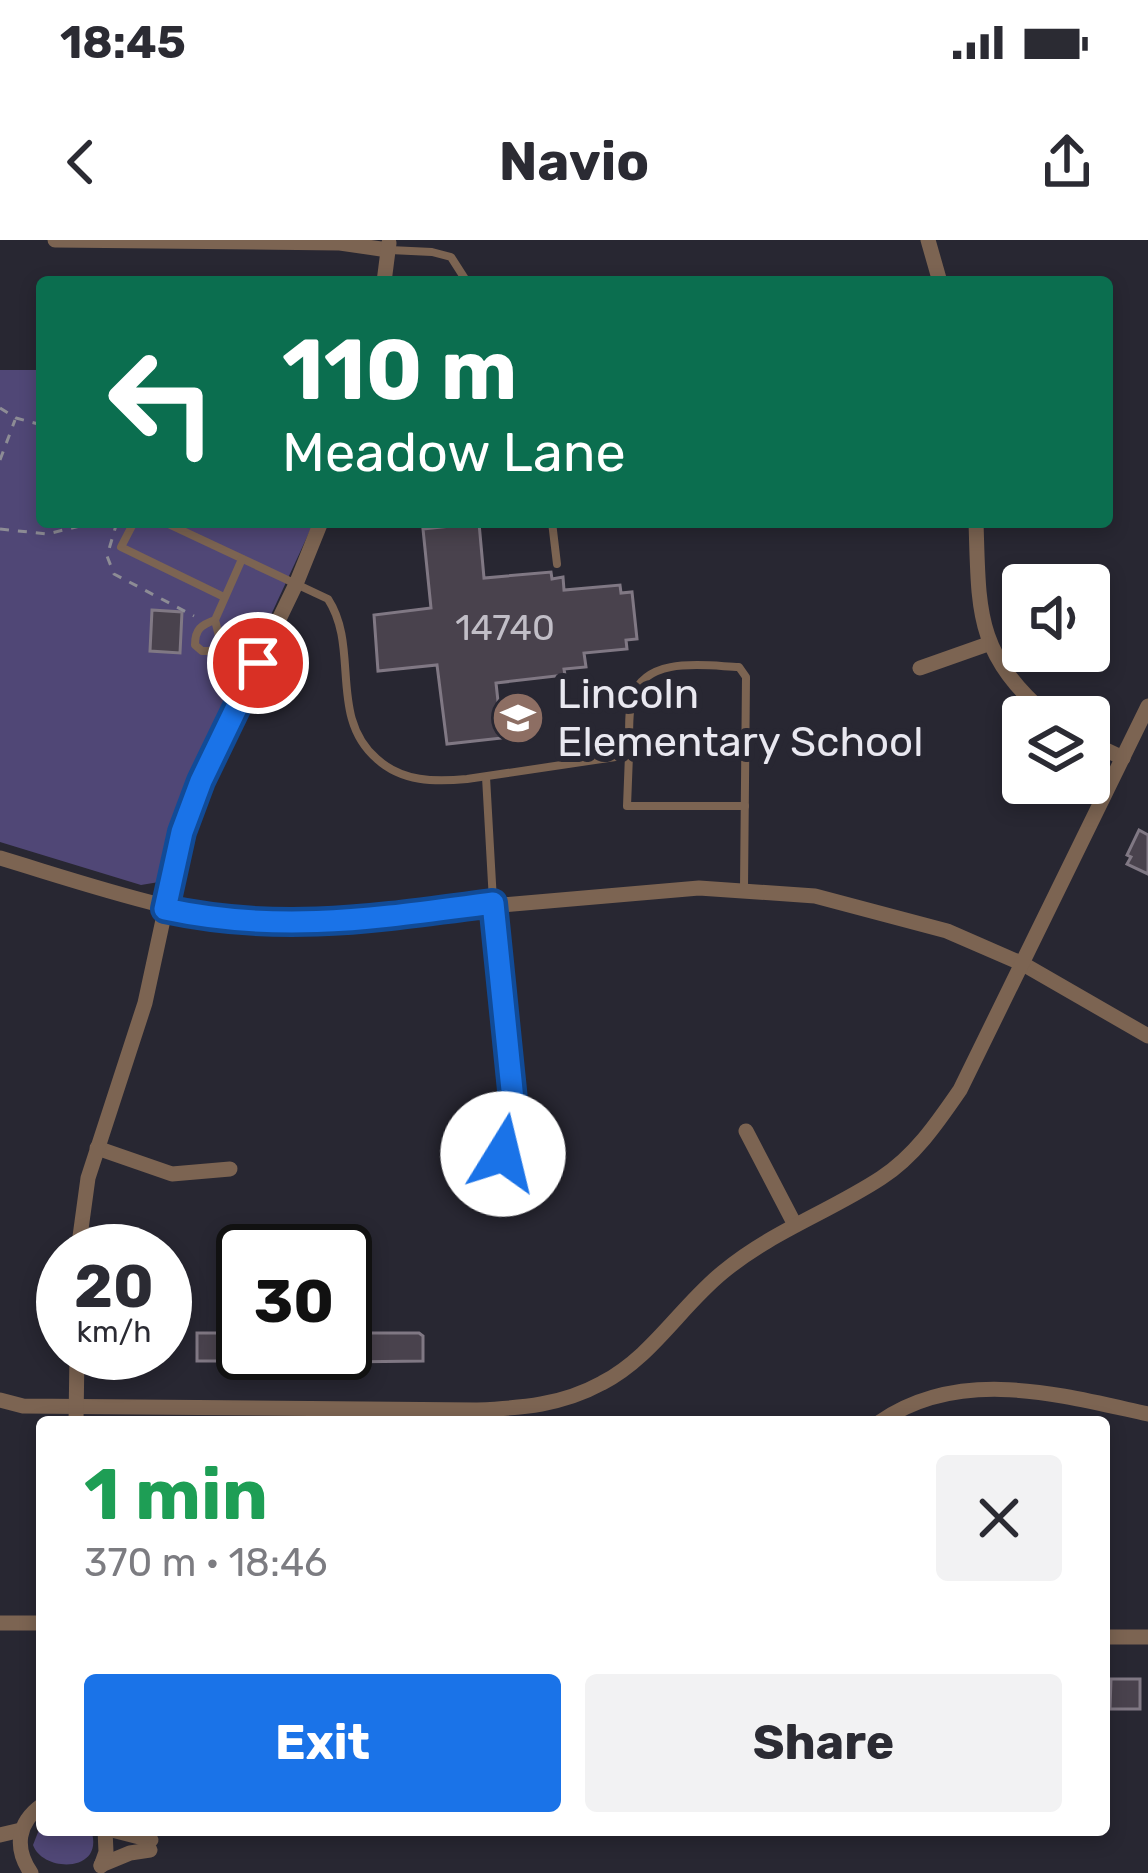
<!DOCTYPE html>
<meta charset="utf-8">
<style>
:root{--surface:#fff;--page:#f2f2f3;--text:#2b2b33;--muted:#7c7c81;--accent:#1a73e8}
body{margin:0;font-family:Rubik,sans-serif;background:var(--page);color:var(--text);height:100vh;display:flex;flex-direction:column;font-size:45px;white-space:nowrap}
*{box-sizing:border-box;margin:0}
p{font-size:39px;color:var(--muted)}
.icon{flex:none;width:66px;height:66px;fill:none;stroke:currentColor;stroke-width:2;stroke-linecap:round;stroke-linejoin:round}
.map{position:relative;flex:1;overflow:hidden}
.drawer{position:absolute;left:36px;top:1176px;width:1074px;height:420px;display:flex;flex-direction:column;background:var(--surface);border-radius:12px;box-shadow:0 6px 18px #0003}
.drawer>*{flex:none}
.guide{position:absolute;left:36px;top:36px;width:1077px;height:252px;border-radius:12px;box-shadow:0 6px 18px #0003;background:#0b6e4f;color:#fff;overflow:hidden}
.buttons{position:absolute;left:1002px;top:324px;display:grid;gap:24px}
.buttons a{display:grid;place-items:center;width:108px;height:108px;border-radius:12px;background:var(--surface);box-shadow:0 6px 18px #0003;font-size:60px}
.speed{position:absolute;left:36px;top:984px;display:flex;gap:24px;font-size:60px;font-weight:700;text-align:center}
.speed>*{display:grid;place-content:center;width:156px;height:156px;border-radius:50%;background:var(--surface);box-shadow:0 6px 18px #0003;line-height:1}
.speed small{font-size:30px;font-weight:400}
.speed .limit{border:6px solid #111;border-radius:18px;background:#fff;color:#111}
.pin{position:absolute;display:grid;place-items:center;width:102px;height:102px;color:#fff;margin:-51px;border:6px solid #fff;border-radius:50%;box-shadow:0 3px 12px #0007}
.me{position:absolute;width:132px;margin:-66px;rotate:9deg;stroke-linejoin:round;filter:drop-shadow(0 0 9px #0008)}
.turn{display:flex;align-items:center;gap:42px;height:252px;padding:0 48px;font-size:54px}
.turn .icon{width:156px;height:156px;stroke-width:2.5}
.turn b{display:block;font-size:84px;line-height:102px}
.round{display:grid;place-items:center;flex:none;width:126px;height:126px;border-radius:12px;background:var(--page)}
.head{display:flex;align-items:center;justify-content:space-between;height:204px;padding:0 48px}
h1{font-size:72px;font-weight:700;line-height:90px;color:#1e9e55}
.action{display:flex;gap:24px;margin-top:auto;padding:24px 48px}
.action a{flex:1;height:138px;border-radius:12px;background:var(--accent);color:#fff;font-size:48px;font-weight:700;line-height:138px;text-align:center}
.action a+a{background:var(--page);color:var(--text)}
.status{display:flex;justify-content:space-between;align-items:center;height:84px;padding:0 60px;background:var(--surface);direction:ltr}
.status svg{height:33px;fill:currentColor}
header{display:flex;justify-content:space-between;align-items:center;height:156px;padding:0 48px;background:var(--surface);font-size:54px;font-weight:700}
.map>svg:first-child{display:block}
.green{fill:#504776}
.building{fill:#49424d;stroke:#807884;stroke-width:3}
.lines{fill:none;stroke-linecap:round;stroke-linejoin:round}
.path{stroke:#8d8c95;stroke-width:3;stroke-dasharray:9 9;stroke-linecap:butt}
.lane{stroke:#7c6452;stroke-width:8}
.street{stroke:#7c6452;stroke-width:15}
.route-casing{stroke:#114b97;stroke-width:30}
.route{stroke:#1a73e8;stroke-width:21}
.labels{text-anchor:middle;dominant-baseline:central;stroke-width:12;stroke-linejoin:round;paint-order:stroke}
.number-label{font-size:36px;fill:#c1bec7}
.poi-label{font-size:42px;fill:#e9e8f0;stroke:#282732;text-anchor:start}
</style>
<div class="status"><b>18:45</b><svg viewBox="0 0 49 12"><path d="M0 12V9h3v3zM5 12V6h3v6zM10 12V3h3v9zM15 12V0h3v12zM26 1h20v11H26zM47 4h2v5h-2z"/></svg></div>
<header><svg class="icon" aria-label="back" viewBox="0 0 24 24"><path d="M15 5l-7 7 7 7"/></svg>Navio<svg class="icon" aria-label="share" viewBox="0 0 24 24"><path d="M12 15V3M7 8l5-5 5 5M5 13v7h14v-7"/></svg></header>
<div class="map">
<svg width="1148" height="1633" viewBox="0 0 1148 1633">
<rect width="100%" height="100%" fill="#282732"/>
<g class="green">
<polygon points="0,130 42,130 42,282 314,282 183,565 164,636 159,642 141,645 0,602"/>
<path d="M42 1582V1590H91C106 1633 43 1633 33 1605Z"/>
</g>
<g class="building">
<polygon points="479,283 484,338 551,332 552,339 563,337 564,350 620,345 621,353 632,352 637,399 626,400 627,409 584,413 586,427 564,429 565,435 496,443 502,498 447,504 437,425 378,431 374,375 431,368 423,289"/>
<polygon points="152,370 182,372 180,413 150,411"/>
<polygon points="1139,590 1148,595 1148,634 1127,624 1131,617 1127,615"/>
<rect x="197" y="1093" width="31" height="28"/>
<polygon points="345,1093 419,1093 423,1096 423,1121 345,1122"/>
<polygon points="1111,1439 1140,1439 1140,1469 1110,1469"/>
</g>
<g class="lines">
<g class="path">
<polyline points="0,168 16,178 42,185"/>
<polyline points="0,220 15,180"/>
<polyline points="117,282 107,316 114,334 194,376"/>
<polyline points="0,289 47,294 97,282"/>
<polyline points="213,422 217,432 229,440"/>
</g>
<g class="lane">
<polyline points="390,10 432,12 451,17 467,42"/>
<polyline points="134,282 121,307 224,357"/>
<path d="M164 282 328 359C360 408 328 477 377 519 402 542 435 542 467 539L629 515C630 498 627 473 633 456 647 415 707 426 739 427L746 437 744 648"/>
<polyline points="552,282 557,324"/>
<path d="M215 380 221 404 214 411H202L195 405C195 389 201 385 215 380L242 319"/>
<polyline points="629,515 627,566 745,566"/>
<polyline points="486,537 493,661"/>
</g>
<g class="street">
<polyline points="55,0 340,3 388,10"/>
<polyline points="928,0 940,42"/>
<polyline points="384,42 389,3"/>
<path d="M976 282C979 373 975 413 1049 477"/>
<polyline points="920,428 988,404"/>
<polyline points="1089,502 1123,518"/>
<path d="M0 618C96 647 183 678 283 684L699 648 815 656 947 691 1023 724 1148 796"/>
<polyline points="493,663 513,861 503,913"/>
<polyline points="746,891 794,983"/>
<polyline points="97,908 172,934 230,929"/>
<polyline points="78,1011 88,938 145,763 182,592 201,541 296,344 321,282"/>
<path d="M0 1160 23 1166 477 1170C522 1168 562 1165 602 1143 652 1117 680 1067 723 1032 771 992 829 972 881 938 915 916 938 882 960 850L1148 466"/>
<polyline points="76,1182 77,1113"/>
<path d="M880 1182C961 1126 1061 1155 1148 1174"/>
<polyline points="0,1383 42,1383"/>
<polyline points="1104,1397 1148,1397"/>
<polyline points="112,1590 151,1600"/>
<polyline points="0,1595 21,1590"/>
<polyline points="101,1625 130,1613 150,1610"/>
<polyline points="101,1626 106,1612 105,1590"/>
<path d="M31 1633C14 1608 17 1583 42 1565"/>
</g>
</g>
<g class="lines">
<g class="route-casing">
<path id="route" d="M258 423 201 541 182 592 165 669C282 694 377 678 493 663L513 860 503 914"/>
</g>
<use href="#route" class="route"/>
</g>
<defs>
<g id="school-disc" transform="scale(2.7)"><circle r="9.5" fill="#8d6e63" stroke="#282732"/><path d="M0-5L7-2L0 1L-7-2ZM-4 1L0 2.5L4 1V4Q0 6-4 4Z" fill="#fff"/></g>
</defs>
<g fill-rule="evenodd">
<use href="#school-disc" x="518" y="478"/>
</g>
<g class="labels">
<g class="number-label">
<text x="505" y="387">14740</text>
</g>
<g class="poi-label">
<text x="557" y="454">Lincoln<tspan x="557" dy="48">Elementary School</tspan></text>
</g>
</g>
</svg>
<div class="buttons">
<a><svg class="icon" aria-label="sound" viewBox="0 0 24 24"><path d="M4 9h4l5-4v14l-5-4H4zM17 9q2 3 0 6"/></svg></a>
<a><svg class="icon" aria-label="layers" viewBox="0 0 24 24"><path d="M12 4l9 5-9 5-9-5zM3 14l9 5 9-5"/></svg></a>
</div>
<div class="speed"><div>20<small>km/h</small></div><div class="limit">30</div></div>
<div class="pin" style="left:258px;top:423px;background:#d93025"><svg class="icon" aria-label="arrive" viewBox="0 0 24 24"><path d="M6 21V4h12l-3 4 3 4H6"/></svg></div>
<svg class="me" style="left:503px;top:914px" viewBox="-20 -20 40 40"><circle r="19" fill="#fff"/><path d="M0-13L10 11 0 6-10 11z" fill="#1a73e8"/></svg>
<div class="guide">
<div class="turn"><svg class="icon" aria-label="left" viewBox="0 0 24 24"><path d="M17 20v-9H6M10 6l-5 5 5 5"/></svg><div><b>110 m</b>Meadow Lane</div></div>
</div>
<section class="drawer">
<div class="head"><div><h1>1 min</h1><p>370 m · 18:46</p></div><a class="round"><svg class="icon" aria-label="close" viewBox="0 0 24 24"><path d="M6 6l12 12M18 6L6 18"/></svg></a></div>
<div class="action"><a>Exit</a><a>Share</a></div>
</section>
</div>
